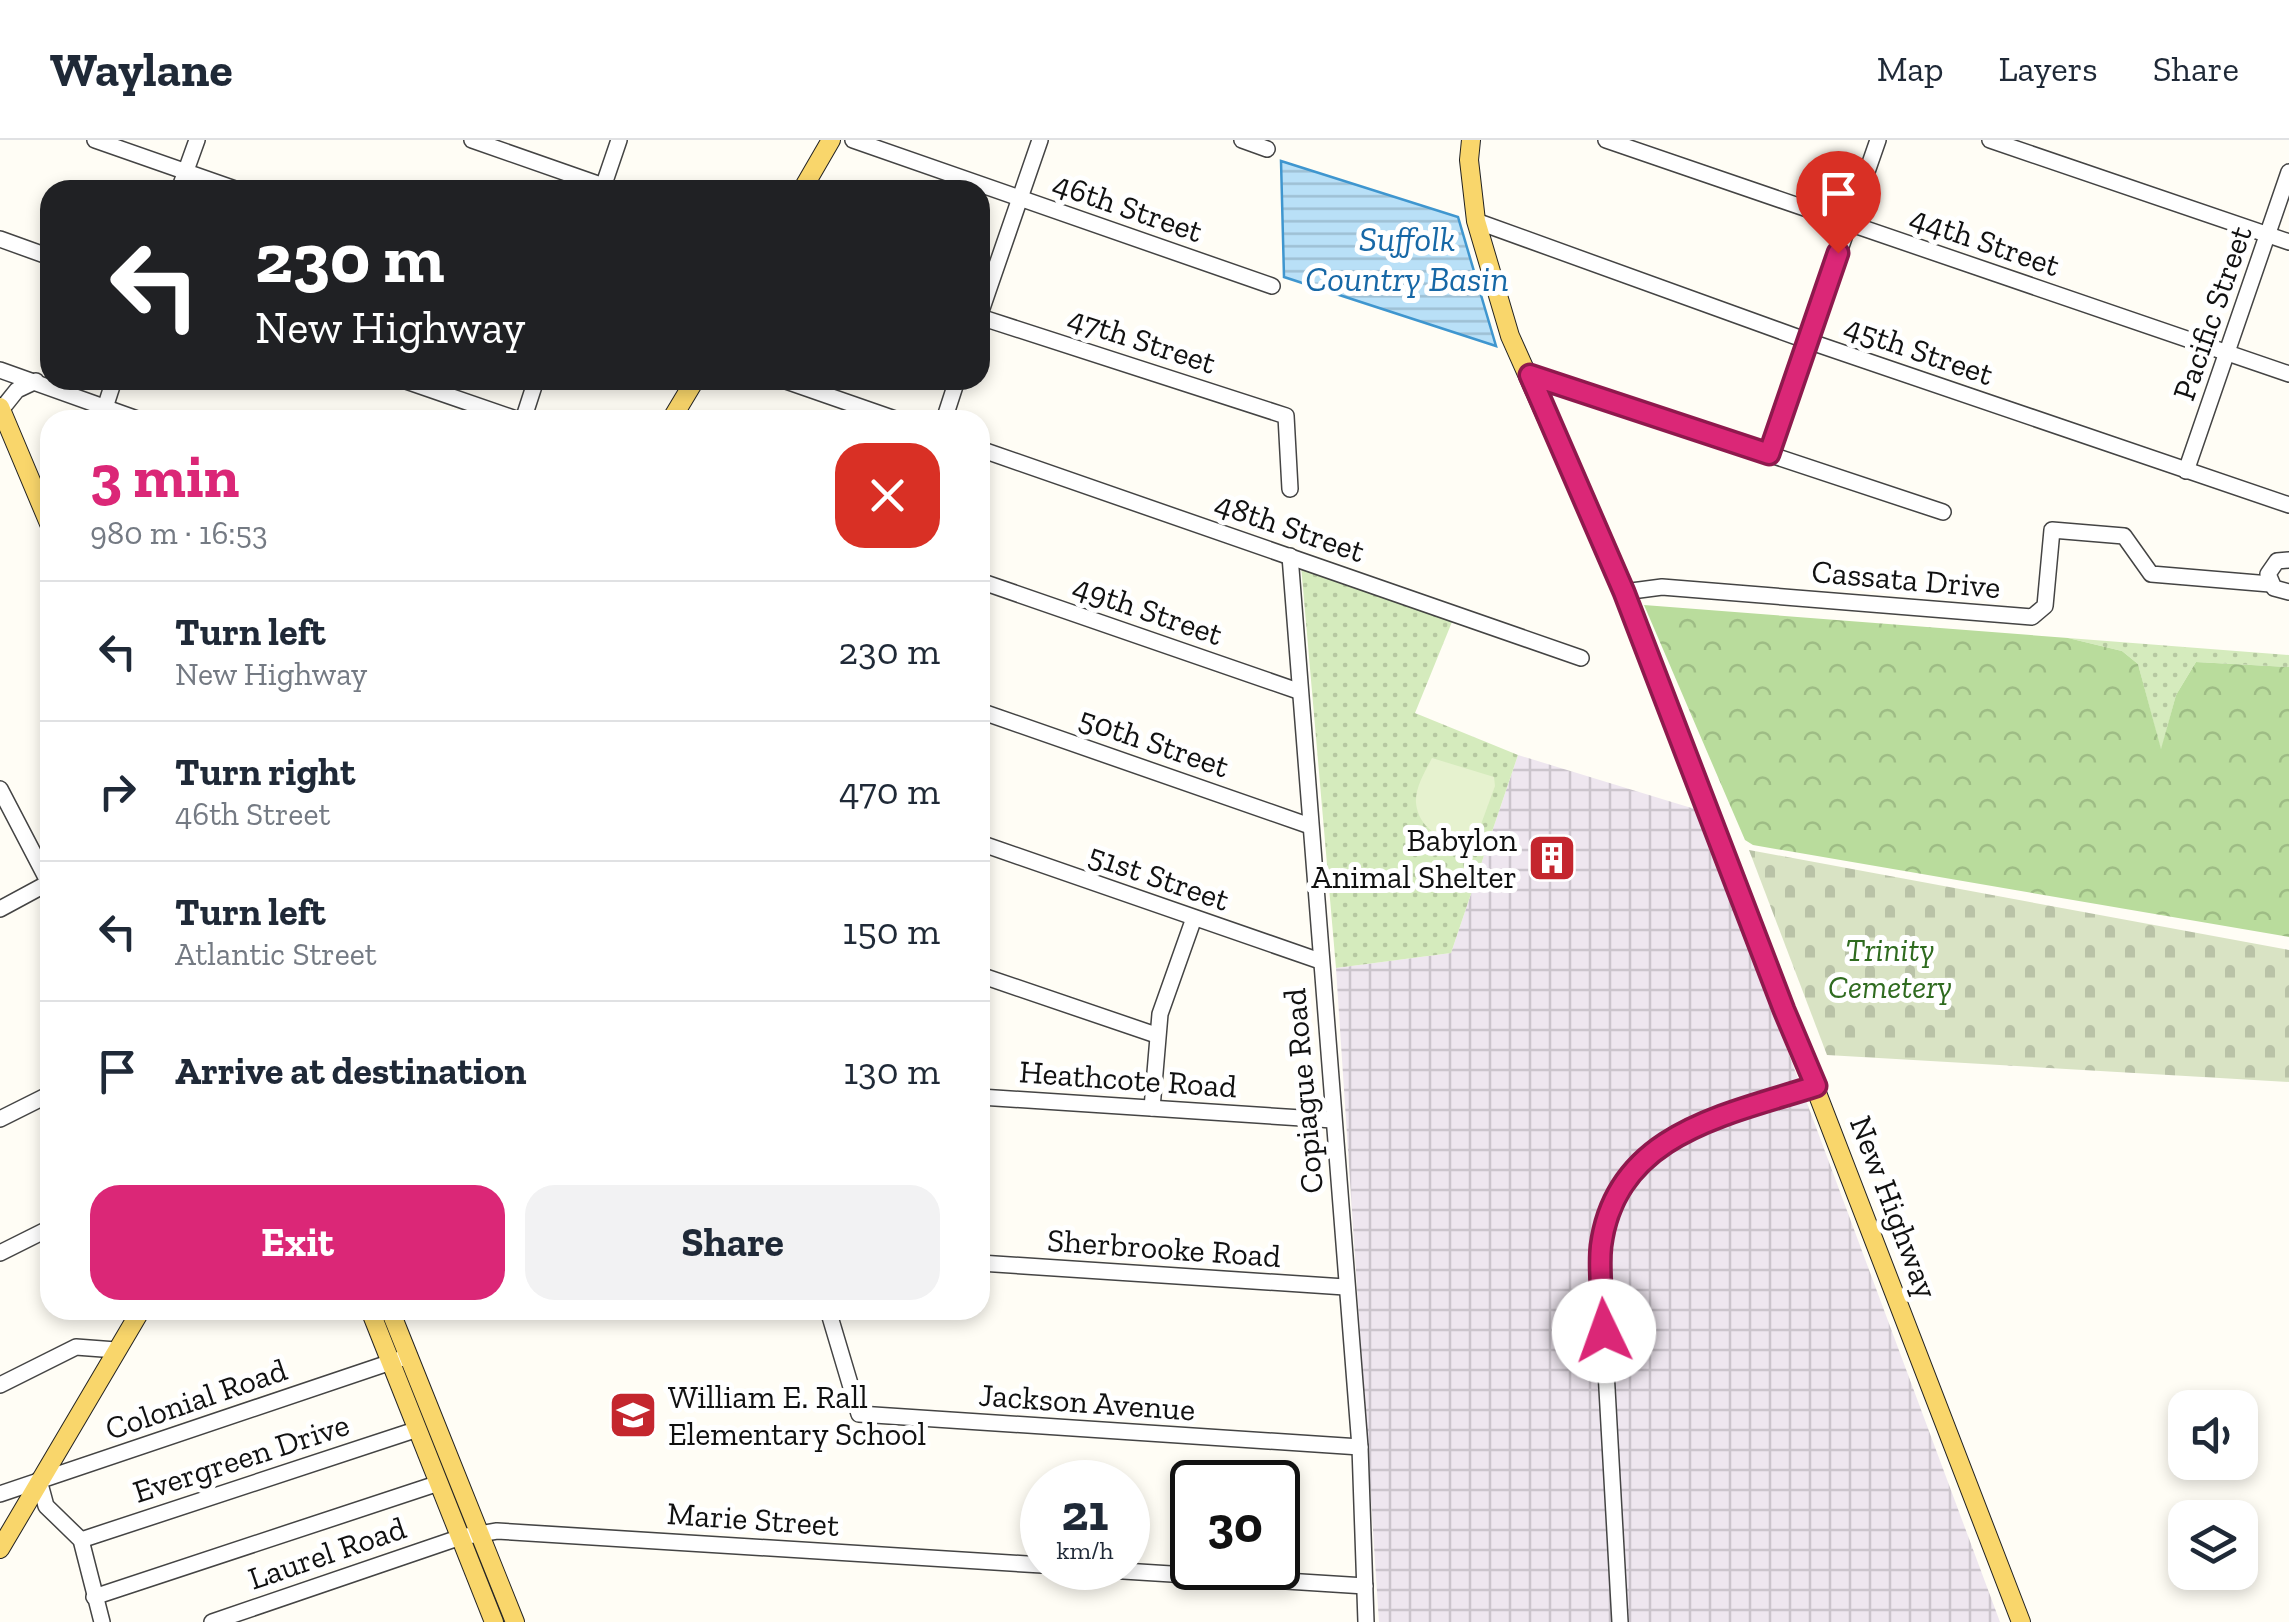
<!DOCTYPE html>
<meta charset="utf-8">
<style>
:root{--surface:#fff;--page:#f2f2f3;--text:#1f2937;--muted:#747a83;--line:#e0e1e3;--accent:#db2777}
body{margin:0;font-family:"Zilla Slab",serif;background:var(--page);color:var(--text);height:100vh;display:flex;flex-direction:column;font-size:38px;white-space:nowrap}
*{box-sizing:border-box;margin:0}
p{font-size:32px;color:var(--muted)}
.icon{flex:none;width:55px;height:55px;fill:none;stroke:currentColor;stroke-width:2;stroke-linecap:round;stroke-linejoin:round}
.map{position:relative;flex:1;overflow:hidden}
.details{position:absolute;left:40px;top:270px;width:950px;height:910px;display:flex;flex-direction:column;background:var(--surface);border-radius:30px;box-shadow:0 5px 15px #0003}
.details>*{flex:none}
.banner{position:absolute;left:40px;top:40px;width:950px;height:210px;border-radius:30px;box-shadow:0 5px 15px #0003;background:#202124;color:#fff;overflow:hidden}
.tools{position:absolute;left:2168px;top:1250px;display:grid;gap:20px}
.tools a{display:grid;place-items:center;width:90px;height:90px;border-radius:20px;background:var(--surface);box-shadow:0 5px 15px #0003;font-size:50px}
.speed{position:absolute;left:1020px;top:1320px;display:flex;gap:20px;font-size:50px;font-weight:700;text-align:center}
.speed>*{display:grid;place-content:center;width:130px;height:130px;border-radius:50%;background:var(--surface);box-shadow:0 5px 15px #0003;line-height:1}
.speed small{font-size:25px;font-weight:400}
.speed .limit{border:5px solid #111;border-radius:15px;background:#fff;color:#111}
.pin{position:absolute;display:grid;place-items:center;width:85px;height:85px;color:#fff;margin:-102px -42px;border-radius:50% 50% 50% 0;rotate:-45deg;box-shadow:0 0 10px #0007}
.pin .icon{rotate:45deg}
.me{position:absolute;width:110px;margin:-55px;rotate:357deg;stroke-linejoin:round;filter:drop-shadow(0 0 8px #0008)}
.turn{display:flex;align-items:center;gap:35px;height:210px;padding:0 50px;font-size:45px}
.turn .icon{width:130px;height:130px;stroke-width:2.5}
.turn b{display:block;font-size:70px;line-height:85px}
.round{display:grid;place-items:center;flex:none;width:105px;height:105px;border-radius:30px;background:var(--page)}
.headline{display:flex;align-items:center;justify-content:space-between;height:170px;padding:0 50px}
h1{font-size:60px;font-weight:700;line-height:75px;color:var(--accent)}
.cta{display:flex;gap:20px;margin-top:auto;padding:20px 50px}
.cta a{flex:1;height:115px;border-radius:30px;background:var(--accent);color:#fff;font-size:40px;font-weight:700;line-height:115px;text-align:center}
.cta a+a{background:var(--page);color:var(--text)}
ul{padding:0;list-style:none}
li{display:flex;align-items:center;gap:30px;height:140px;padding:0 50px;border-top:2px solid var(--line)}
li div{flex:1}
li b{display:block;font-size:38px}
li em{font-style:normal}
header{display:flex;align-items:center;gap:60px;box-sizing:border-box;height:140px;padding:0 50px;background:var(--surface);border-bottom:2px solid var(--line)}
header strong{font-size:48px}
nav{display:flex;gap:55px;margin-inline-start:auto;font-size:35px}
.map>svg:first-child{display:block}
.industrial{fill:url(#industrial-grid)}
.grass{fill:url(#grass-dots)}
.forest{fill:url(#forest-crowns)}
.cemetery{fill:url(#cemetery-stones)}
.pitch{fill:#e6f2cf}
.water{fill:url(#water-rules);stroke:#3f96cf;stroke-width:2.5}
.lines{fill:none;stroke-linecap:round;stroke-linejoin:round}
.minor-casing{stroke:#444;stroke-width:18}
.major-casing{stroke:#222;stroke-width:20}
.minor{stroke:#fff;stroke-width:15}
.major{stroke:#f9d66b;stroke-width:18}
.route-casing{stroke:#8e194d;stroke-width:25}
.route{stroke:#db2777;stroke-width:18}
.labels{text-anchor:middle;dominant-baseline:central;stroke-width:10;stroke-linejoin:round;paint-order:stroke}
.street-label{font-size:32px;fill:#111;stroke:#fff}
.poi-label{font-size:32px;fill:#111;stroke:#fff;text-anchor:end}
.park-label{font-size:32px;font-style:italic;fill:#2f6b1f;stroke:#fff}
.water-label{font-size:35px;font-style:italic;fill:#1768a6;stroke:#fff}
</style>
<header>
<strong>Waylane</strong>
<nav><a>Map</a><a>Layers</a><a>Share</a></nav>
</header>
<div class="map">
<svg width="2289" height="1482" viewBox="0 0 2289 1482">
<defs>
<pattern id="industrial-grid" width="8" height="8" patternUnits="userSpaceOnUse" patternTransform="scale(2.5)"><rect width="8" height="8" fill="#eee6ef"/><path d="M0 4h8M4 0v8" fill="none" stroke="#cbc4cc"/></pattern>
<pattern id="grass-dots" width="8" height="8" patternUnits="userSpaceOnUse" patternTransform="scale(2.5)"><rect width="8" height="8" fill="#d5ebbd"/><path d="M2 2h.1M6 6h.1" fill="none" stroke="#b6c8a1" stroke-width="1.8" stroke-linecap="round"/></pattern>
<pattern id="forest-crowns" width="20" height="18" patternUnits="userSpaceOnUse" patternTransform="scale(2.5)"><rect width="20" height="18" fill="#b9dc9c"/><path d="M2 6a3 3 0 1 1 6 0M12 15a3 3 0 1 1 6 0" fill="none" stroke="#9ebc85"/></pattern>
<pattern id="cemetery-stones" width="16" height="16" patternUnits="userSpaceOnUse" patternTransform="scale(2.5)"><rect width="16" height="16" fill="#d9e3c4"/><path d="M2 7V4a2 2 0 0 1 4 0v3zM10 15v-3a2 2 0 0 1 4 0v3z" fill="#b9c2a7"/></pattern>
<pattern id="water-rules" width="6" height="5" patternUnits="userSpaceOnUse" patternTransform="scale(2.5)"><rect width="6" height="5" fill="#b9e0f7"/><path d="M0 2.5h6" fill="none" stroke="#9ebfd3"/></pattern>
</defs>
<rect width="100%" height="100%" fill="#fffdf5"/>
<polygon class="industrial" points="1518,615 1698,670 2000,1482 1379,1482 1336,828 1451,813"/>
<g class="grass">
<polygon points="1301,425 1454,477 1415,573 1518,615 1451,813 1336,828"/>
<polygon points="2068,498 2289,515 2289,527 2196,522 2176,555 2161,611 2138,524 2122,511"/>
</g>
<polygon class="forest" points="1644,465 2068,498 2122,511 2138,524 2161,609 2176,555 2196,522 2289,527 2289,797 1753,705 1745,700"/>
<polygon class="cemetery" points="1749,710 2289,810 2289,942 1827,915"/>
<path class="pitch" d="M1432 618 1494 637 1495 646 1476 698C1451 706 1419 693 1416 663 1415 647 1425 632 1432 618Z"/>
<polygon class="water" points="1281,21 1458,77 1496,206 1284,137"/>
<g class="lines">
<g class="minor-casing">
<g id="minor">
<polyline points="95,0 238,50"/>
<polyline points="472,0 615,50"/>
<polyline points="853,0 1272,146"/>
<polyline points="1242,0 1267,9"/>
<polyline points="1606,0 2289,234"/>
<polyline points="1990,0 2289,102"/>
<polyline points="179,50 197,0"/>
<polyline points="602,50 619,0"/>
<polyline points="1476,81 1808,201 2289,365"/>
<polyline points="0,99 50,117"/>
<polyline points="980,174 1040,0"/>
<polyline points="980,177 1286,276 1290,349"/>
<polyline points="0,230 140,280"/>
<polyline points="1530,235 1943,372"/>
<polyline points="403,240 519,280"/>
<polyline points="783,240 898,280"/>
<polyline points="1,270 17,250 36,241"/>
<polyline points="101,280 114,240"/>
<polyline points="523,280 536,240"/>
<polyline points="944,280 957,240"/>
<polyline points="980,309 1581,518"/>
<polyline points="1769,314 1878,0"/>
<polyline points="2186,331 2289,32"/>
<polyline points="1290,416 1360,1307 1366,1482"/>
<polyline points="2289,420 2277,421 2268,434 2274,448 2289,452"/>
<polyline points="980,441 1298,551"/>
<polyline points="1624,452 1662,447 2032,477 2045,466 2052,390 2124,396 2151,434 2270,444"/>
<polyline points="980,571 1310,686"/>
<polyline points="0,649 49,743"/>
<polyline points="980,703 1320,821"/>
<polyline points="0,769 50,742"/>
<polyline points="980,835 1156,895"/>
<polyline points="980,957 1333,980"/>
<polyline points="1152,968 1160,874 1194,778"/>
<polyline points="0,979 50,954"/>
<polyline points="0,1113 50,1088"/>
<polyline points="980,1123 1345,1147"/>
<polyline points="828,1170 859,1274 1360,1307"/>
<polyline points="0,1245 76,1207 116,1210"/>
<polyline points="39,1340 46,1366 81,1400 102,1482"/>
<polyline points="0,1354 409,1216"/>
<polyline points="81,1400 418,1289"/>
<polyline points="1075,1428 1365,1446"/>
<polyline points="94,1457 439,1343"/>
<polyline points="212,1482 461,1397 497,1391 1042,1425"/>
<path d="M1620 1482 1601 1141C1600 996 1703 983 1816 946"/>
</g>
</g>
<g class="major-casing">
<g id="major">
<polyline points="1471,0 1469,20 1476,81 1510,196 1624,452 2021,1482"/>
<polyline points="802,50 831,0"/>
<polyline points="0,267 50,386"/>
<polyline points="671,280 695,240"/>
<polyline points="370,1170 494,1482"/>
<polyline points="390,1170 515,1482"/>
<polyline points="0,1409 141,1170"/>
</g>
</g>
<use href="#minor" class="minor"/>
<use href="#major" class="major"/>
</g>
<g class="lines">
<g class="route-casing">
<path id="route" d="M1604 1191C1603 1164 1598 1133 1601 1106 1616 993 1726 975 1816 946L1784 870 1624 452 1530 235 1769 314 1838 113"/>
</g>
<use href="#route" class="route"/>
</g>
<defs>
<g id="building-square" transform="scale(2.5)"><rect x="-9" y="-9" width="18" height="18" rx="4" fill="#c4262e" stroke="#fff"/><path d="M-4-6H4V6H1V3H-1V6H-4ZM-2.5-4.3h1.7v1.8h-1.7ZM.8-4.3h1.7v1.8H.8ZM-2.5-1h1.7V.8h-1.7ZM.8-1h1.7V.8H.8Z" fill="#fff"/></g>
<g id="school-square" transform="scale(2.5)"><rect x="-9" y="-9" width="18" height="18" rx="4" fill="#c4262e" stroke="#fff"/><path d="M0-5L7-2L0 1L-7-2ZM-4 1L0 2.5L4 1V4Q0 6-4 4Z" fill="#fff"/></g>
</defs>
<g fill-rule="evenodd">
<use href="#building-square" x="1552" y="718"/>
<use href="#school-square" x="633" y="1275"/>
</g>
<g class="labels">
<g class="street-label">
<text transform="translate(1128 67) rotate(19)">46th Street</text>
<text transform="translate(1985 101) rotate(19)">44th Street</text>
<text transform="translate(2212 173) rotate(-71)">Pacific Street</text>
<text transform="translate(1142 200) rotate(18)">47th Street</text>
<text transform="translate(1919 210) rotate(19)">45th Street</text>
<text transform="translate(1290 387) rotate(19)">48th Street</text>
<text transform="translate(1906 439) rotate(5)">Cassata Drive</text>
<text transform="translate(1148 470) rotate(19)">49th Street</text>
<text transform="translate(1154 602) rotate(19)">50th Street</text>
<text transform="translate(1159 737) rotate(19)">51st Street</text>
<text transform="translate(1128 939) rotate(4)">Heathcote Road</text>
<text transform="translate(1303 951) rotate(-95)">Copiague Road</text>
<text transform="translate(1894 1067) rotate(69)">New Highway</text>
<text transform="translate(1164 1108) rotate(4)">Sherbrooke Road</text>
<text transform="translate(196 1259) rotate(-19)">Colonial Road</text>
<text transform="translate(1087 1262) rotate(4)">Jackson Avenue</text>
<text transform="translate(241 1318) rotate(-18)">Evergreen Drive</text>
<text transform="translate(753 1379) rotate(4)">Marie Street</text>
<text transform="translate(327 1413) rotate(-19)">Laurel Road</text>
</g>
<g class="poi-label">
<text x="1517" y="700">Babylon<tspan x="1517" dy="37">Animal Shelter</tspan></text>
<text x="668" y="1257" text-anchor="start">William E. Rall<tspan x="668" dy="37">Elementary School</tspan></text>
</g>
<g class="park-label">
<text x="1890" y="810">Trinity<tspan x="1890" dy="37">Cemetery</tspan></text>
</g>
<g class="water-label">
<text x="1407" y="99">Suffolk<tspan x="1407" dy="40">Country Basin</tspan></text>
</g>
</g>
</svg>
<div class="tools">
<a><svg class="icon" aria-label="sound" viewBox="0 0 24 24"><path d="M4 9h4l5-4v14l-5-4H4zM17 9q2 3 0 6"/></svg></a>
<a><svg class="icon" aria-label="layers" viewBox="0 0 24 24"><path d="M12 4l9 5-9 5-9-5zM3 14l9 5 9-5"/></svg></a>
</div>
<div class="speed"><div>21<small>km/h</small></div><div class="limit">30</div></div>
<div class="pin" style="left:1838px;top:113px;background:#d93025"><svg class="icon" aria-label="arrive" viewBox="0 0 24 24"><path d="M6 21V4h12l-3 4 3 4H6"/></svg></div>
<svg class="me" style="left:1604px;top:1191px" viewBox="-20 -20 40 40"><circle r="19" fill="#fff"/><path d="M0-13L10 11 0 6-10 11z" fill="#db2777"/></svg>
<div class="banner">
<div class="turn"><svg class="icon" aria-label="left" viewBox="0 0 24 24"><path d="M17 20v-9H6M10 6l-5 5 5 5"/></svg><div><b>230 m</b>New Highway</div></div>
</div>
<section class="details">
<div class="headline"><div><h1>3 min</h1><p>980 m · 16:53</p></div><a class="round" style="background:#d93025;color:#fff"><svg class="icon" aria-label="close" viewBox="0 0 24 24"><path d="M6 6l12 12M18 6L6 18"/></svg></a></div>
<ul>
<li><svg class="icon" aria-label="left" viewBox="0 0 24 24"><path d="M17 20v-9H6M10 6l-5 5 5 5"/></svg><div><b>Turn left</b><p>New Highway</p></div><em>230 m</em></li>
<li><svg class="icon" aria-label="right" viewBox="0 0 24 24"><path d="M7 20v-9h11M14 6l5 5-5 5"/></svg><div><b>Turn right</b><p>46th Street</p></div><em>470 m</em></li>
<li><svg class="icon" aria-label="left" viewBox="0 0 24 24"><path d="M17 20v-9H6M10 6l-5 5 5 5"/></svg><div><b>Turn left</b><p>Atlantic Street</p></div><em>150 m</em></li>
<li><svg class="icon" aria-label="arrive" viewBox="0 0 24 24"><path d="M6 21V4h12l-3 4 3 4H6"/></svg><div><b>Arrive at destination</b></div><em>130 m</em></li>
</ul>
<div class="cta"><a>Exit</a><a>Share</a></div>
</section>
</div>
